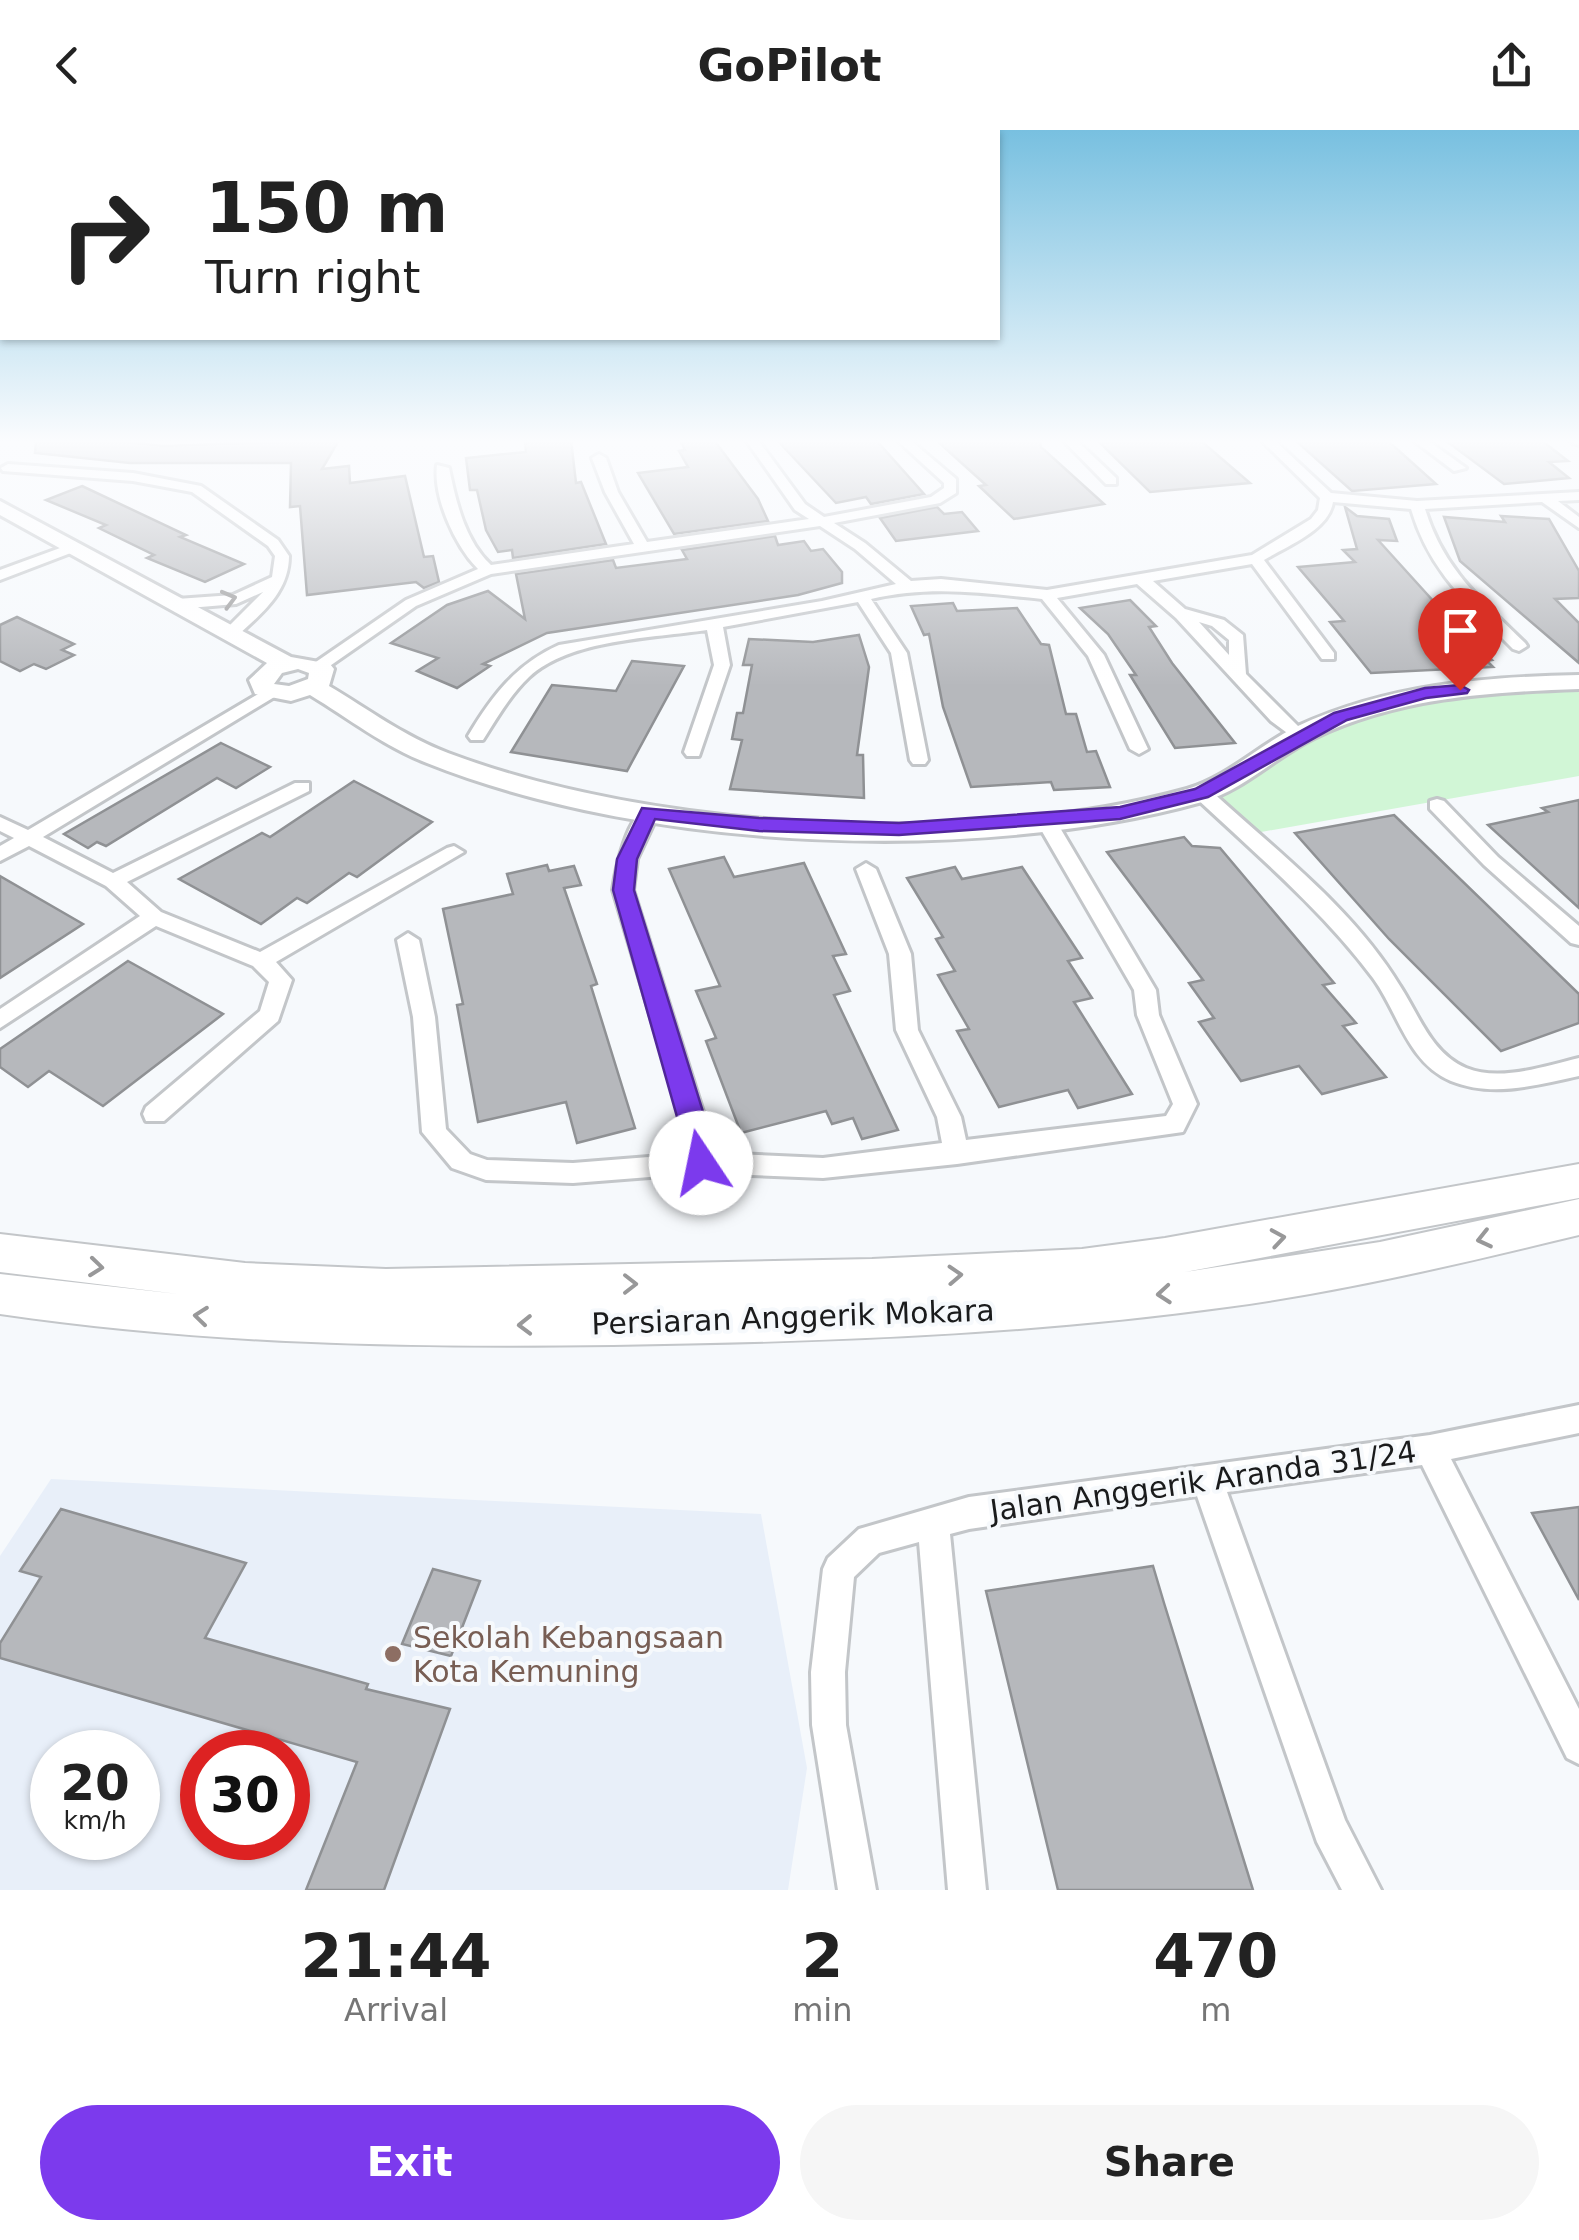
<!DOCTYPE html>
<style>
:root{--surface:#fff;--page:#f6f6f6;--text:#222;--muted:#767676;--accent:#7c3aed}
body{margin:0;font-family:"DejaVu Sans",sans-serif;background:var(--page);color:var(--text);height:100vh;display:flex;flex-direction:column;font-size:38px;white-space:nowrap}
*{box-sizing:border-box;margin:0}
p{font-size:32px;color:var(--muted)}
.icon{flex:none;width:55px;height:55px;fill:none;stroke:currentColor;stroke-width:2;stroke-linecap:round;stroke-linejoin:round}
.map{position:relative;height:1760px;overflow:hidden}
.panel{display:flex;flex-direction:column;background:var(--surface);flex:1}
.panel>*{flex:none}
.guide{position:absolute;left:0px;top:0px;width:1000px;height:210px;box-shadow:0 2px 8px #0004;background:#fff;color:var(--text);overflow:hidden}
.speed{position:absolute;left:30px;top:1600px;display:flex;gap:20px;font-size:50px;font-weight:700;text-align:center}
.speed>*{display:grid;place-content:center;width:130px;height:130px;border-radius:50%;background:var(--surface);box-shadow:0 2px 8px #0004;line-height:1}
.speed small{font-size:25px;font-weight:400}
.speed .limit{border:15px solid #d22;background:#fff;color:#111}
.pin{position:absolute;display:grid;place-items:center;width:85px;height:85px;color:#fff;margin:-102px -42px;border-radius:50% 50% 50% 0;rotate:-45deg;box-shadow:0 0 10px #0007}
.pin .icon{rotate:45deg}
.me{position:absolute;width:110px;margin:-55px;rotate:349deg;stroke-linejoin:round;filter:drop-shadow(0 0 8px #0008)}
.turn{display:flex;align-items:center;gap:35px;height:210px;padding:0 40px;font-size:45px}
.turn .icon{width:130px;height:130px;stroke-width:2.5}
.turn b{display:block;font-size:70px;line-height:85px}
.eta{display:flex;justify-content:space-evenly;align-items:center;height:170px;text-align:center}
.eta b{font-size:60px;font-weight:800;line-height:70px}
.button{display:flex;gap:20px;margin-top:auto;padding:20px 40px}
.button a{flex:1;height:115px;border-radius:60px;background:var(--accent);color:#fff;font-size:40px;font-weight:800;line-height:115px;text-align:center}
.button a+a{background:var(--page);color:var(--text)}
header{display:flex;justify-content:space-between;align-items:center;height:130px;padding:0 40px;background:var(--surface);font-size:45px;font-weight:800}
.map>svg:first-child{display:block}
.built{fill:#e8eff9;fill-rule:evenodd}
.green{fill:#d1f6d6}
.building{fill:#b6b8bc;stroke:#8f9194;stroke-width:2.5}
.lines{fill:none;stroke-linecap:round;stroke-linejoin:round}
.street-casing{stroke:#c3c6c9;stroke-width:6}
.secondary-casing{stroke:#c3c6c9;stroke-width:6}
.primary-casing{stroke:#c3c6c9;stroke-width:4}
.street{fill:#fff;fill-rule:evenodd}
.secondary{fill:#fff;fill-rule:evenodd}
.primary{fill:#fff;fill-rule:evenodd}
.oneway{stroke:#989899}
.route{fill:#7c3aed;stroke:#51269a;stroke-width:2.5}
.education-dot{fill:#8d6e63;stroke:#f6f9fc;stroke-width:4}
.labels{text-anchor:middle;dominant-baseline:central;stroke-width:8;stroke-linejoin:round;paint-order:stroke}
.near-street-label{font-size:30px;fill:#1a1b1c;stroke:#f6f9fc}
.near-education-label{font-size:30px;fill:#785e54;stroke:#f6f9fc;text-anchor:start}
</style>
<header><svg class="icon" aria-label="back" viewBox="0 0 24 24"><path d="M15 5l-7 7 7 7"/></svg>GoPilot<svg class="icon" aria-label="share" viewBox="0 0 24 24"><path d="M12 15V3M7 8l5-5 5 5M5 13v7h14v-7"/></svg></header>
<div class="map">
<svg width="1579" height="1760" viewBox="0 0 1579 1760">
<rect width="100%" height="100%" fill="#f6f9fc"/>
<path class="built" d="M51 1349 761 1384 807 1638 788 1760H0V1426ZM52 1622H138V1708H52ZM202 1622H288V1708H202Z"/>
<polygon class="green" points="1579,551 1579,646 1250,704 1204,653 1277,612 1426,563"/>
<g class="building">
<polygon points="36,310 108,310 163,316 339,310 322,339 349,336 350,353 405,346 424,427 433,426 439,452 424,458 416,452 307,465 300,376 290,377 291,333 130,333 35,323"/>
<polygon points="571,310 576,353 581,352 606,414 513,428 512,420 498,422 486,400 477,360 470,360 466,328 526,322 525,312"/>
<polygon points="680,310 714,310 758,369 768,391 674,404 638,343 688,337 679,321 685,320"/>
<polygon points="777,310 876,310 924,364 871,374 866,367 836,373"/>
<polygon points="936,310 1040,310 1041,317 1104,374 1014,389 979,356 986,355"/>
<polygon points="1131,310 1200,310 1250,353 1150,362 1100,313"/>
<polygon points="1295,310 1387,310 1436,354 1352,361"/>
<polygon points="1445,310 1541,310 1568,331 1549,332 1569,348 1504,354"/>
<polygon points="82,356 186,405 180,407 244,434 205,452 147,428 154,425 99,398 106,395 46,370"/>
<polygon points="937,377 944,384 962,382 978,401 896,411 880,388"/>
<polygon points="1345,377 1357,386 1389,389 1397,411 1378,410 1436,474 1446,473 1472,498 1460,499 1492,530 1487,531 1493,537 1371,543 1330,492 1344,491 1298,437 1355,432 1343,420 1357,419"/>
<polygon points="1501,386 1549,389 1579,441 1579,468 1555,469 1579,493 1579,533 1460,431 1444,387 1505,392"/>
<polygon points="775,406 778,415 804,411 811,421 823,419 842,442 842,453 798,465 547,503 483,534 490,536 457,558 417,541 438,528 391,513 447,475 488,461 525,489 516,444 613,430 616,438 687,429 682,420"/>
<polygon points="1130,470 1156,496 1149,497 1172,533 1235,613 1175,618 1130,545 1136,545 1108,504 1080,478"/>
<polygon points="953,473 957,481 1017,478 1041,514 1049,515 1066,584 1076,584 1087,622 1096,621 1110,657 1054,660 1051,652 971,657 943,577 929,504 924,505 911,476"/>
<polygon points="17,487 74,514 62,520 74,525 46,539 34,534 20,541 0,531 0,495"/>
<polygon points="859,505 869,537 857,625 863,625 864,668 730,659 742,610 732,609 737,583 743,583 752,535 743,535 749,509 813,512"/>
<polygon points="632,531 684,536 627,641 511,622 552,555 616,561"/>
<polygon points="221,613 270,637 236,658 217,648 106,716 97,712 88,718 64,704"/>
<polygon points="354,651 432,692 357,747 349,743 307,773 297,768 261,794 179,749 262,703 270,707"/>
<polygon points="1579,670 1579,778 1488,695 1548,682 1542,678"/>
<polygon points="1394,685 1579,864 1579,893 1501,921 1389,809 1295,703"/>
<polygon points="1184,707 1192,716 1220,718 1334,853 1323,855 1356,893 1343,896 1386,947 1322,964 1299,936 1241,951 1199,892 1214,888 1189,853 1203,850 1107,722"/>
<polygon points="724,727 734,747 804,733 846,824 833,826 850,861 834,865 898,1000 862,1009 853,988 832,994 826,981 741,1003 706,911 716,908 696,861 720,856 669,739"/>
<polygon points="547,735 549,741 574,736 581,755 564,758 597,854 591,856 635,998 577,1013 566,972 478,992 457,875 463,874 443,779 513,764 507,744"/>
<polygon points="955,737 962,749 1022,737 1082,828 1068,831 1092,868 1074,872 1132,964 1078,978 1068,960 999,977 957,901 969,899 938,845 955,841 936,809 943,807 907,748"/>
<polygon points="0,746 83,794 0,848"/>
<polygon points="128,831 223,884 103,976 49,941 28,957 0,937 0,919"/>
<polygon points="1579,1377 1579,1470 1532,1383"/>
<polygon points="61,1379 246,1433 205,1508 368,1554 366,1559 450,1579 384,1760 306,1760 357,1632 0,1528 0,1513 41,1447 20,1441"/>
<polygon points="1153,1436 1164,1473 1253,1760 1058,1760 986,1461"/>
<polygon points="433,1439 480,1451 451,1526 402,1514"/>
</g>
<g class="lines">
<g class="street-casing">
<g id="street">
<path d="M746 310H758L805 374 824 387 931 367 944 358V353L897 310H910L956 349V363L940 373 834 393 865 413 911 451 941 449 1047 460 1252 425 1311 389 1318 380 1320 368 1261 310H1274L1331 363 1417 371 1579 362V370L1558 371 1579 387V398L1542 372 1425 379C1444 440 1480 469 1525 513L1527 516 1519 521 1513 519C1468 473 1430 443 1411 379L1333 372C1329 400 1287 416 1264 430L1334 523V529H1322L1252 434 1153 451 1185 479 1224 490 1243 505 1246 544 1304 602V610L1298 611 1271 591 1176 488 1137 454 1057 468 1104 525 1148 619 1139 624 1130 619 1088 526 1042 469C983 463 930 455 871 469L907 523 928 630 925 634H913L910 630 891 523 858 472 723 497 730 535 699 626H687L684 622 714 535 707 500C653 508 570 509 529 547 510 565 497 588 483 610H471L468 606C492 566 516 534 559 515L822 471 896 454 855 419 820 396 491 444 416 476 324 540 318 541 310 536 406 470 478 439C455 416 433 367 437 335L449 338C456 372 465 411 491 435L634 414 605 362 592 328 599 324 606 328 618 362 647 412 809 389 795 380ZM1199 492 1212 496 1229 510V525Z"/>
<polygon points="1063,310 1076,310 1116,348 1116,354 1106,354"/>
<polygon points="1413,310 1427,310 1466,338 1454,341"/>
<polygon points="1571,310 1579,310 1579,315 1573,313"/>
<path d="M8 334 133 343 201 356 278 410 289 426C289 462 261 484 237 506H225V500L263 462 236 474 177 479 169 474 177 469 233 465 272 447 275 426 268 416 192 362 133 351 3 341 1 338Z"/>
<polygon points="71,414 78,418 76,421 0,450 0,440"/>
<polygon points="270,557 276,558 276,566 43,707 113,743 295,653 309,653 309,661 127,752 161,782 260,822 447,718 454,716 464,722 276,832 292,850 278,891 164,991 146,991 143,984 146,977 260,881 269,852 253,836 156,796 0,898 0,879 140,786 106,756 29,716 0,731 0,716 14,708 0,701 0,687 28,700"/>
<path d="M1202 657 1209 659C1275 720 1353 778 1400 856 1419 885 1431 923 1466 938 1500 952 1545 936 1579 928V946C1536 955 1493 968 1451 951 1408 933 1398 882 1373 848 1322 780 1257 725 1195 667L1193 663Z"/>
<polygon points="1437,669 1444,671 1498,727 1579,796 1579,815 1571,813 1484,735 1430,679 1430,671"/>
<path d="M649 676 659 682 637 729 633 760 709 1001 712 1023 823 1028 942 1013 937 987 896 900 889 824 856 739 866 733 876 739 911 824 918 900 961 987 966 1010 1166 986 1173 974 1137 885 1134 860 1036 691 1046 685 1056 691 1156 860 1159 885 1197 974 1183 1002 957 1034 823 1048 701 1043 573 1053 486 1050 452 1038 422 1002 413 887 397 810 408 803 419 810 435 887 446 999 470 1024 487 1030 573 1033 687 1024 685 1001 613 760C616 738 627 685 649 676Z"/>
<polygon points="1579,1275 1579,1303 1451,1329 1579,1579 1579,1634 1567,1628 1422,1335 1227,1362 1345,1690 1381,1760 1342,1760 1317,1712 1197,1366 969,1399 950,1404 986,1760 948,1760 919,1412 879,1423 854,1447 845,1542 846,1595 876,1760 838,1760 812,1595 811,1542 823,1439 828,1428 859,1399 969,1367 1430,1305"/>
</g>
</g>
<g class="secondary-casing">
<path id="secondary" d="M0 371 291 527 330 534 334 539 329 556C368 579 405 607 448 623 654 701 974 718 1187 659 1228 647 1260 614 1298 596 1387 555 1482 547 1579 545V559C1488 562 1397 568 1314 608 1275 627 1244 660 1202 672 975 735 647 721 427 633 385 617 348 588 310 565L291 571 255 564 249 550 267 533 0 385ZM298 539 309 543 308 549 289 556 274 554 282 543Z"/>
</g>
<g class="primary-casing">
<path id="primary" d="M1579 1034V1068L1185 1142 1380 1112 1579 1069V1105C1463 1133 1346 1161 1227 1177 1024 1205 818 1212 613 1215 408 1218 204 1214 0 1184V1144L178 1164 0 1142V1104L245 1133 386 1139 872 1129 1082 1119 1165 1108Z"/>
</g>
<use href="#street" class="street"/>
<use href="#secondary" class="secondary"/>
<use href="#primary" class="primary"/>
</g>
<defs><path id="oneway-chevron" d="M-2-3.5L2.5 0L-2 3.5" fill="none" stroke-width="1.6" stroke-linecap="round" stroke-linejoin="round" transform="scale(2.5)"/></defs>
<g class="oneway">
<use href="#oneway-chevron" transform="translate(229 469) rotate(-15)"/>
<use href="#oneway-chevron" transform="translate(1278 1108) rotate(-9)"/>
<use href="#oneway-chevron" transform="translate(1484 1109) rotate(167)"/>
<use href="#oneway-chevron" transform="translate(96 1137) rotate(6)"/>
<use href="#oneway-chevron" transform="translate(955 1145) rotate(-3)"/>
<use href="#oneway-chevron" transform="translate(630 1154)"/>
<use href="#oneway-chevron" transform="translate(1164 1164) rotate(175)"/>
<use href="#oneway-chevron" transform="translate(201 1186) rotate(-174)"/>
<use href="#oneway-chevron" transform="translate(525 1195) rotate(179)"/>
</g>
<linearGradient id="sky" x2="0" y2="1"><stop stop-color="#78c0e0"/><stop offset="0.56" stop-color="#fbfcfe"/><stop offset="1" stop-color="#fbfcfe" stop-opacity="0"/></linearGradient>
<rect width="1579" height="556" fill="url(#sky)"/>
<polygon class="route" points="1460,555 1469,560 1467,563 1426,568 1347,590 1208,667 1120,689 899,705 759,701 655,689 637,729 634,760 709,1001 714,1033 710,1040 692,1040 613,760 617,729 642,678 759,688 899,693 1120,677 1195,659 1334,583 1425,558"/>
<circle class="education-dot" cx="393" cy="1524" r="10"/>
<g class="labels">
<g class="near-street-label">
<text transform="translate(793 1187) rotate(-2)">Persiaran Anggerik Mokara</text>
<text transform="translate(1203 1351) rotate(-8)">Jalan Anggerik Aranda 31/24</text>
</g>
<g class="near-education-label">
<text x="413" y="1507">Sekolah Kebangsaan<tspan x="413" dy="34">Kota Kemuning</tspan></text>
</g>
</g>
</svg>
<div class="speed"><div>20<small>km/h</small></div><div class="limit">30</div></div>
<div class="pin" style="left:1460px;top:560px;background:#d93025"><svg class="icon" aria-label="arrive" viewBox="0 0 24 24"><path d="M6 21V4h12l-3 4 3 4H6"/></svg></div>
<svg class="me" style="left:701px;top:1033px" viewBox="-20 -20 40 40"><circle r="19" fill="#fff"/><path d="M0-13L10 11 0 6-10 11z" fill="#7c3aed"/></svg>
<div class="guide">
<div class="turn"><svg class="icon" aria-label="right" viewBox="0 0 24 24"><path d="M7 20v-9h11M14 6l5 5-5 5"/></svg><div><b>150 m</b>Turn right</div></div>
</div>
</div>
<section class="panel">
<div class="eta">
<div><b>21:44</b><p>Arrival</p></div>
<div><b>2</b><p>min</p></div>
<div><b>470</b><p>m</p></div>
</div>
<div class="button"><a>Exit</a><a>Share</a></div>
</section>
